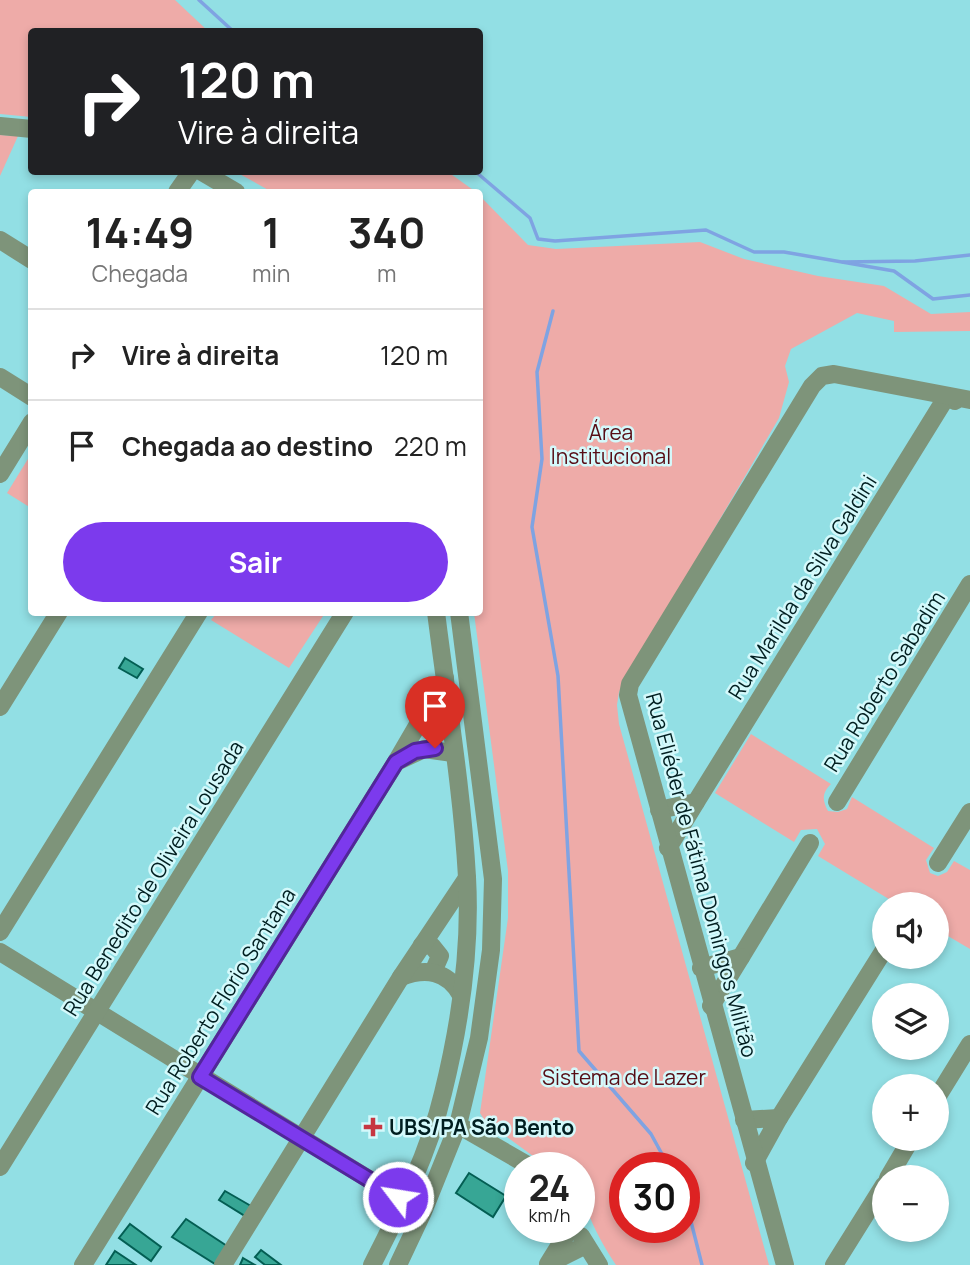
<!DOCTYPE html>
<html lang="pt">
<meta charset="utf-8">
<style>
:root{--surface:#fff;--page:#f2f2f2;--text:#222;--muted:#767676;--line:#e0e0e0;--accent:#7c3aed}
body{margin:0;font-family:Manrope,sans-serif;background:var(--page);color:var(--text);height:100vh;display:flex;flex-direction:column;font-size:26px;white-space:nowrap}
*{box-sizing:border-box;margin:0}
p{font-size:23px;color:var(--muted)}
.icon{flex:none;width:38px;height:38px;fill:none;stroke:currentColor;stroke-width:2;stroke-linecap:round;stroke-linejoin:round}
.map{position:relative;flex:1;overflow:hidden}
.details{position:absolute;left:28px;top:189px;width:455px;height:427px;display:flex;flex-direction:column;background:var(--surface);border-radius:7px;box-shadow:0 4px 10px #0003}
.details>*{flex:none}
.top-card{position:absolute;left:28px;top:28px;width:455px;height:147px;border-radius:7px;box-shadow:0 4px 10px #0003;background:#202124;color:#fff;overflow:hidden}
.fabs{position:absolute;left:872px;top:892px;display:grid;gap:14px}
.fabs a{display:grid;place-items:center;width:77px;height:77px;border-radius:50%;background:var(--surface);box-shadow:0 4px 10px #0003;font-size:35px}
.speed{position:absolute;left:504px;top:1152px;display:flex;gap:14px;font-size:35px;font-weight:700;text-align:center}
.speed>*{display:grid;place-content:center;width:91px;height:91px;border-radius:50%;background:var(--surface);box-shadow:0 4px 10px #0003;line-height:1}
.speed small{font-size:18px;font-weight:400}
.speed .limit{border:10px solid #d22;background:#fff;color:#111}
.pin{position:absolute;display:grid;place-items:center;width:60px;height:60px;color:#fff;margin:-72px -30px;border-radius:50% 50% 50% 0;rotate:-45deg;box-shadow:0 0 7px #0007}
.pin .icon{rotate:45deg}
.me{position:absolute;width:77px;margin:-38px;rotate:301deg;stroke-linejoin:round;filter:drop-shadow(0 0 5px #0008)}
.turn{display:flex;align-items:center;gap:24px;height:147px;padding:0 35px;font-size:32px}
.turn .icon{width:91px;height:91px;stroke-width:2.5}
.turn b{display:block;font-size:49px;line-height:60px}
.eta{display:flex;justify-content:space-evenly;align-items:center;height:119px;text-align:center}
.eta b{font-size:42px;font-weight:700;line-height:49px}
.action{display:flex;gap:14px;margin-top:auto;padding:14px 35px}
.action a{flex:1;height:80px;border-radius:42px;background:var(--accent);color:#fff;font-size:28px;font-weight:700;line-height:80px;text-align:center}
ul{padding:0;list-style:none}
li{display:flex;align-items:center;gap:21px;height:91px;padding:0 35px;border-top:2px solid var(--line)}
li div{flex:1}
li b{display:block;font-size:26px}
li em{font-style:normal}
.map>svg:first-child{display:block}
.green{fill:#eeaba8;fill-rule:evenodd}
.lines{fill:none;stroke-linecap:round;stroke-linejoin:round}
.stream{stroke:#7fa3e2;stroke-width:3.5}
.building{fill:#37a695;stroke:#035e53;stroke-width:2}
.minor{stroke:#7e947a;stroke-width:18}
.route-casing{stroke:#51269a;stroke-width:18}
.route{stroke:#7c3aed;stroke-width:12}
.poi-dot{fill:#c63641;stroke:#d4f9fb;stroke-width:2.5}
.labels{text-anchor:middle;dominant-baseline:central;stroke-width:5;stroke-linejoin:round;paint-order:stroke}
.park-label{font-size:21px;fill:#570d15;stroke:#d4f9fb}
.street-label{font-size:21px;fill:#001e20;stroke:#d4f9fb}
.poi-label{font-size:21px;font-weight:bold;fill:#001e20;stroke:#d4f9fb;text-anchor:start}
</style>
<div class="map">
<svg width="970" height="1265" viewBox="0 0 970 1265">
<rect width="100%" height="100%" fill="#92dfe4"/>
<g class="green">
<polygon points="0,0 175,0 208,31 32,32 31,117 0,114"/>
<polygon points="0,135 18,136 0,176"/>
<polygon points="236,172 448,172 476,192 272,192"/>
<path d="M480 196 528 245 556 249 700 242 744 259 818 276 884 286 931 314 970 312V331L894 332V321L857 313 791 349 785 366 789 382 779 418 619 692 617 705 619 724 769 1265H616C597 1236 579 1202 579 1167H548L485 1121 480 1113 508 918V871L474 613 480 612ZM625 1167H684V1227H625Z"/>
<polygon points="31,454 31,508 7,493"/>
<polygon points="217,613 217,612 325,613 289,668 211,620"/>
<path d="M751 734 831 784C822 793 822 800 828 811L838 812 847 809 852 797 934 848 926 860 930 873 938 876 947 872 954 861 970 870V949L936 929V905H925L920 893 905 894 897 904 818 856 825 844 817 829 801 830 794 842 715 793Z"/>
</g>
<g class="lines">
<g class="stream">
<polyline points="199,0 234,32"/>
<polyline points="476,172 530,218 538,239 555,241 706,230 754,252 784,252 894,271 933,299 970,295"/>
<polyline points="843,262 915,261 970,255"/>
<polyline points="553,311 537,372 542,459 532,527 558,676 579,1051 651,1134 669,1167"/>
<polyline points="684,1194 702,1265"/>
</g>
</g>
<g class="building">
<polygon points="125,658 143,669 137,678 119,668"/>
<polygon points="469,1173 506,1196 493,1217 456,1193"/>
<polygon points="225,1191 251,1206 245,1216 219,1200"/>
<polygon points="186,1219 227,1246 215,1264 172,1237"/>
<polygon points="130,1224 161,1247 151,1261 119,1238"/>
<polygon points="261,1250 281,1265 265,1265 255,1257"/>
<polygon points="115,1251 136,1265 106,1265"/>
<polygon points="243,1258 255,1265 240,1265"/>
</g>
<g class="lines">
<g class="minor">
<polyline points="0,126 32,129"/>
<polyline points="202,172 236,192"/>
<polyline points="177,192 191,172"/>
<polyline points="0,240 32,260"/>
<polyline points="0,377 32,397"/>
<polyline points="0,474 32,422"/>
<polyline points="445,678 396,762 424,749 453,753"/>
<polyline points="0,707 59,612"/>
<polyline points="696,802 947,396 955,401"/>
<polyline points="837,802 970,584"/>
<polyline points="659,810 696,802 668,848"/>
<polyline points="938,863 970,812"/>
<polyline points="912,905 913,904"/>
<polyline points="0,932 199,612"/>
<polyline points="422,945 432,946 440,956 433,972"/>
<polyline points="0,952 414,1207"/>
<polyline points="741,957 810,843"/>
<polyline points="701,968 741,957 711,1006"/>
<path d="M401 977C425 968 447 970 461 995"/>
<polyline points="936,1099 970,1044"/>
<polyline points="779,1118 884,950"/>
<polyline points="744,1120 779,1118 754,1163"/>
<polyline points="458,1125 531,1167"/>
<polyline points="0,1167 345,612"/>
<polyline points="888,1178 911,1139"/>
<polyline points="571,1227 548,1264 586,1245"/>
<polyline points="581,1236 599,1265"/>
<polyline points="83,1265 396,762"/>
<polyline points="223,1265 401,977 467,878"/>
<path d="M372 1265C400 1210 429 1153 443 1093 460 1024 471 948 467 877 462 789 447 700 436 612"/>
<polyline points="398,1265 423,1212 458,1125 479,1038 491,950 493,879 459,612"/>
<polyline points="785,1265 628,695 630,684 812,386 822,376 834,374 970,400"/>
<polyline points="834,1265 884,1185"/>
</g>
</g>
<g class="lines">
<g class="route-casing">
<polyline id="route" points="398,1197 200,1077 396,762 415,751 435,748"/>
</g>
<use href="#route" class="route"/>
</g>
<path class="poi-dot" d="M369.5 1116.5h7v7h7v7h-7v7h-7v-7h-7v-7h7z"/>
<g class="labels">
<g class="park-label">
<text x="611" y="432">Área<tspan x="611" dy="24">Institucional</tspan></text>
<text x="624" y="1077">Sistema de Lazer</text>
</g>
<g class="street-label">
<text transform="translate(802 587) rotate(-58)">Rua Marilda da Silva Galdini</text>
<text transform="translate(884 681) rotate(-58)">Rua Roberto Sabadim</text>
<text transform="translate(702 875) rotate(75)">Rua Eliéder de Fátima Domingos Militão</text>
<text transform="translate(153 878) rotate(-58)">Rua Benedito de Oliveira Lousada</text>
<text transform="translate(220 1001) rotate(-58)">Rua Roberto Florio Santana</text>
</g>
<g class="poi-label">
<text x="389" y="1127">UBS/PA São Bento</text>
</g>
</g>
</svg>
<div class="fabs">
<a><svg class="icon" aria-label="sound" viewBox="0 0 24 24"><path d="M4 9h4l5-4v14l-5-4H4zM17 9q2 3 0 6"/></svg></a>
<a><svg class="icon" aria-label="layers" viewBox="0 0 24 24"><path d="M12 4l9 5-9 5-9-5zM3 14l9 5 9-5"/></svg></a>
<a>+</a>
<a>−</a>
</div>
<div class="speed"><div>24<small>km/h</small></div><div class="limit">30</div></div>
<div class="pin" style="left:435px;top:748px;background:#d93025"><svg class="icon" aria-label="arrive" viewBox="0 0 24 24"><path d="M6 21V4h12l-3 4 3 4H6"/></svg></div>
<svg class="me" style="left:398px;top:1197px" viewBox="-20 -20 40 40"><circle r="17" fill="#7c3aed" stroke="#fff" stroke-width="3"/><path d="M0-11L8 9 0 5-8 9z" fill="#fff"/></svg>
<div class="top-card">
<div class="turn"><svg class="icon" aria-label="right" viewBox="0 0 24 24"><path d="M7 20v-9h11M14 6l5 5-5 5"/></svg><div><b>120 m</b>Vire à direita</div></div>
</div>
<section class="details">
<div class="eta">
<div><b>14:49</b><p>Chegada</p></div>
<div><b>1</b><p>min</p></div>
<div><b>340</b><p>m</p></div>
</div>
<ul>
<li><svg class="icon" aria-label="right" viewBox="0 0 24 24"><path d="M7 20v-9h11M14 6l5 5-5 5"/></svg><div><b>Vire à direita</b></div><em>120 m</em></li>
<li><svg class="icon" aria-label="arrive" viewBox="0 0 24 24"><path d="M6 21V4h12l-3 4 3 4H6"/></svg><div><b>Chegada ao destino</b></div><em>220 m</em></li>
</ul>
<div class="action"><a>Sair</a></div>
</section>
</div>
